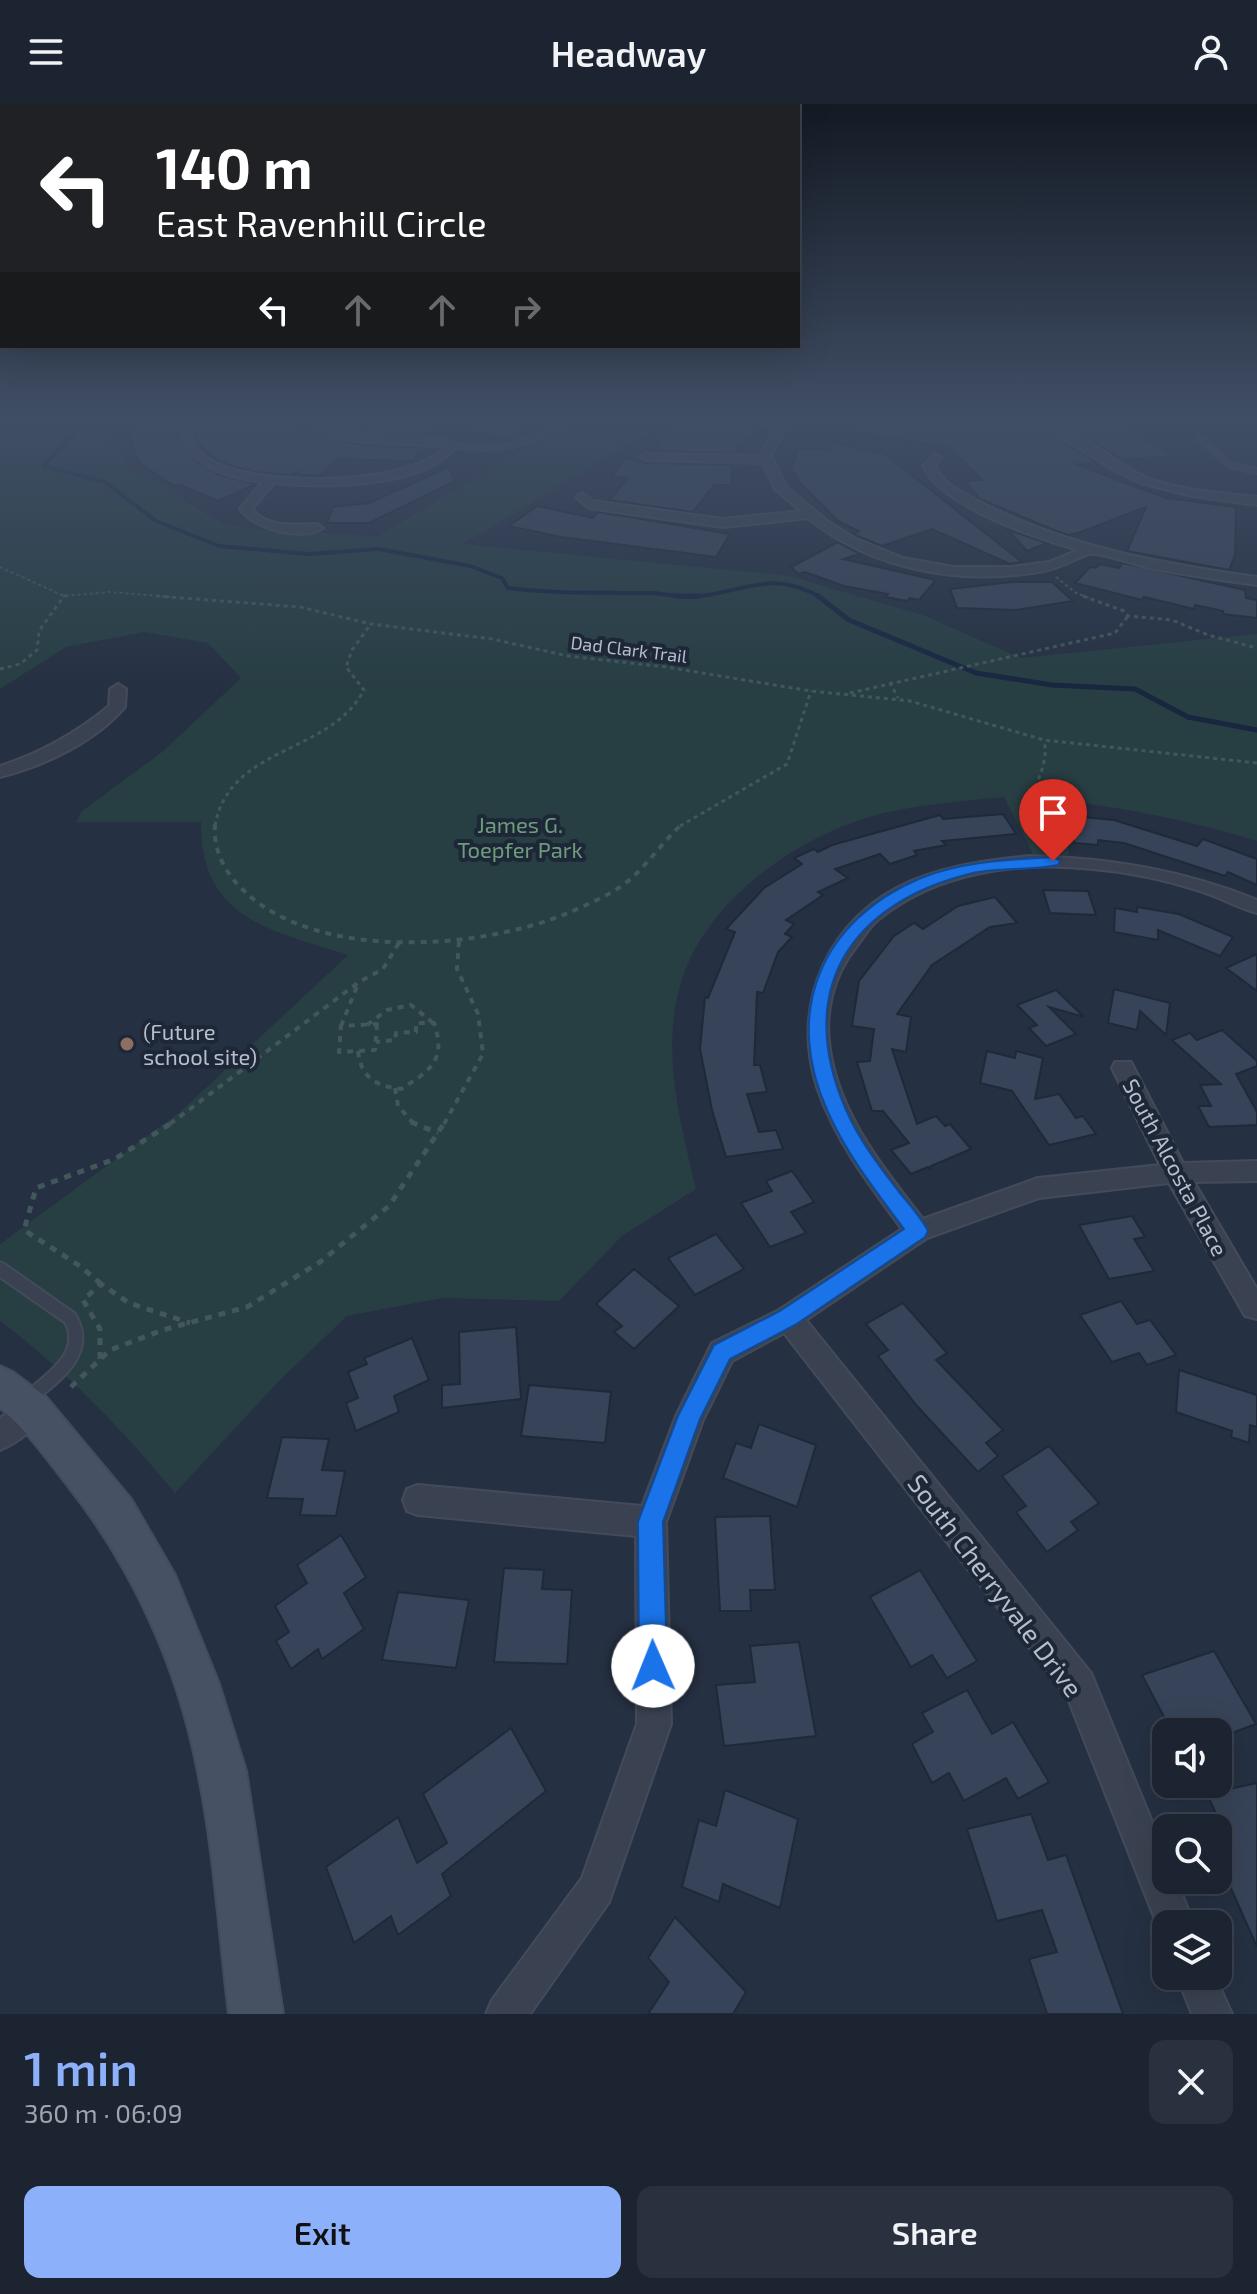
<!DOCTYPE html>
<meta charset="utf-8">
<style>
:root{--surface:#1c2432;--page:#29303e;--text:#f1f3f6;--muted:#a0a4ac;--line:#3a414d;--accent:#8db0fa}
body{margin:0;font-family:"Exo 2",sans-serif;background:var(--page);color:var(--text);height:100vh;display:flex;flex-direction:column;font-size:30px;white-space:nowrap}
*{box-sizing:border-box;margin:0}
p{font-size:26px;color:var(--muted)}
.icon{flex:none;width:44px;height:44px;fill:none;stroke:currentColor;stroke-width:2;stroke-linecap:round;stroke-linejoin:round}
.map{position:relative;height:1910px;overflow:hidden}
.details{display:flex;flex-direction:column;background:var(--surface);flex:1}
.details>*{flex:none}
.banner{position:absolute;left:0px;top:0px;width:800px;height:244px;box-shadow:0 8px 32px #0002,0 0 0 2px var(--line);background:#202124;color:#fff;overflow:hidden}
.controls{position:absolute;left:1152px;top:1614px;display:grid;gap:16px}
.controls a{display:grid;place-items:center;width:80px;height:80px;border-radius:16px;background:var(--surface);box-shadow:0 8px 32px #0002,0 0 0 2px var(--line);font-size:40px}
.pin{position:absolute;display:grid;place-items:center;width:68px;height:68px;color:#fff;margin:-82px -34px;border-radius:50% 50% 50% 0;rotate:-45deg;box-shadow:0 0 8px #0007}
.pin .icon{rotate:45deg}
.me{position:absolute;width:88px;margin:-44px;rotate:359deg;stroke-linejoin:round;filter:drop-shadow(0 0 6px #0008)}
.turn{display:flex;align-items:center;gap:28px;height:168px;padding:0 24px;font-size:36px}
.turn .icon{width:104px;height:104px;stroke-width:2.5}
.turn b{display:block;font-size:56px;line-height:68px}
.lanes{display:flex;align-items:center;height:76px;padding:0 24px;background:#0003;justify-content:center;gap:40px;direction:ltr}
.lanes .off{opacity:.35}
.round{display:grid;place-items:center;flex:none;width:84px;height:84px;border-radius:16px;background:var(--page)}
.head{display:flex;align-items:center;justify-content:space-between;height:136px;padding:0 24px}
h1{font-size:48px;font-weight:600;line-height:60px;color:var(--accent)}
.button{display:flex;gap:16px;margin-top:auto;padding:16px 24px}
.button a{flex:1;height:92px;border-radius:16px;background:var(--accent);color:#111;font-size:32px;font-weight:600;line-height:92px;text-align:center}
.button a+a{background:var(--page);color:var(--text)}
header{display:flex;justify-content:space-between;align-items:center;height:104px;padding:0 24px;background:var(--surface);font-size:36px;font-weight:600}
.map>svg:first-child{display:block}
.green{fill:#273e43}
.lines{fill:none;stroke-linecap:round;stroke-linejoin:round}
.stream-far1{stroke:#182640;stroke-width:4}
.stream{stroke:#182640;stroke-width:5}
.building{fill:#374358;stroke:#202939;stroke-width:2}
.lane-far1-casing{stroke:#434b5a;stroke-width:8}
.lane-casing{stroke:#434b5a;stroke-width:17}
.street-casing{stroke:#434b5a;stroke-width:4}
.secondary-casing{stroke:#434b5a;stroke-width:4}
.path-far3{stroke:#41575a;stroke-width:2;stroke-dasharray:3 3;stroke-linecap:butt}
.path-far2{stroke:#41575a;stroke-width:3;stroke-dasharray:4 4;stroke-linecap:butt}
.path-far1{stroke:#41575a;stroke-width:4;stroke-dasharray:6 6;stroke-linecap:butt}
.path{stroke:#41575a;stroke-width:5;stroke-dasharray:7 7;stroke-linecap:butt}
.lane-far1{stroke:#3a4251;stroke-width:6}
.lane{stroke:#3a4251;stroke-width:13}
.street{fill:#3a4251;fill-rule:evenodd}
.secondary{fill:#475164;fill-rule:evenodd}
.route{fill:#1a73e8;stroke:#114b97;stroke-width:2}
.education-dot{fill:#8d6e63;stroke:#1e2737;stroke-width:3}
.labels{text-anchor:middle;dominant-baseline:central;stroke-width:8;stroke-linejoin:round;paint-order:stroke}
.far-street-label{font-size:18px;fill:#b6bdcb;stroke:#1e2737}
.park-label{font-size:22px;fill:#6d9d7b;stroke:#1e2737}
.poi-label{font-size:22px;fill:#b6bdcb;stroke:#1e2737;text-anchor:start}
.street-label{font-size:22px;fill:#b6bdcb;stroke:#1e2737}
.near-street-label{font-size:26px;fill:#b6bdcb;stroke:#1e2737}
</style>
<header><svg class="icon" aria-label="menu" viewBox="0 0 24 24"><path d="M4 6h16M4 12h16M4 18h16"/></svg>Headway<svg class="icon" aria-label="person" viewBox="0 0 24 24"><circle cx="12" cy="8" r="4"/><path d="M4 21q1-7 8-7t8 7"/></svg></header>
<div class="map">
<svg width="1257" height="1910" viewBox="0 0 1257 1910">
<rect width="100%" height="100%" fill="#253042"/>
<path class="green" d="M0 317H124L109 336 131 366 167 382 187 398 224 420 255 425 378 432 573 317H666L463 440 789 472 923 511 1021 554 1257 530V737C1191 717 1127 704 1058 696L1069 751 1033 750 1004 693C964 697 924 700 884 709 801 729 704 796 680 882 661 948 681 1020 696 1085L622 1132 559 1197 442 1194 347 1212 279 1277 175 1389C122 1325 66 1267 0 1217V1140L180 1008 348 851C274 828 199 815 201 718H76L82 707 162 648 241 574 208 539 144 528 66 543 0 585Z"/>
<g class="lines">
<path class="stream-far1" d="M82 317 75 329 43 362 105 378 156 417 219 442 309 450 379 445 470 462 502 474 508 484C555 490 601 488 649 489 663 489 677 493 691 493 741 490 772 463 821 494"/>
<g class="stream">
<polyline points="677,492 700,492"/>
<polyline points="818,492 849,516 976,569 1052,581 1135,585 1188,613 1257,626"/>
</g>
</g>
<g class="building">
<polygon points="131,317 173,317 178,333 195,356 219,371 256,380 218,397 180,381 174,382 140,359 127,329 131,329"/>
<polygon points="189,317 291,317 304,330 314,326 354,340 421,344 413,357 337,355 320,372 298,370 299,368 289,371 257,368 229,361 209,351 199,340"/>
<polygon points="334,317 393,317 436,318 429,331 362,327 330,319"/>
<polygon points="467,317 539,317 511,334 466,327"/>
<polygon points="683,317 727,317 761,325 739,339 735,349 656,347 662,328"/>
<polygon points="852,317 1031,317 1096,359 1075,360 1166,394 1236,403 1235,451 1229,466 1127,447 1146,403 1078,429 1068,431 1054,426 980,395 965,377 982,376 949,344 851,326"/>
<polygon points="1053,317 1116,317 1172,352 1122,356 1079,328"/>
<polygon points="831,338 885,350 1022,458 1010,460 932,425 882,442 853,430 859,427 838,417 801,380 791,364 799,344 828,346"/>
<polygon points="625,354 646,359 731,361 732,381 714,381 693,408 609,396 628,374 612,372"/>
<polygon points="449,363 455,377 369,419 327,419 333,403 369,399"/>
<polygon points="537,402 593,414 598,408 730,430 716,453 561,433 509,422"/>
<polygon points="1006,424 1014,428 1047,439 1027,447"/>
<polygon points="838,438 860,450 843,455 936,476 919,496 910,494 907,497 886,493 888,490 844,482 805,468 798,470 791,463"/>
<polygon points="1122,459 1245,486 1246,494 1257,496 1257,514 1223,510 1223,507 1195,501 1194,505 1144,493 1142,496 1075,479 1090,463 1096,464 1100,460 1119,464"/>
<polygon points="1012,478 1052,478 1073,497 1016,506 957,504 950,485"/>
<polygon points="1003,710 1016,730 942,737 946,741 914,747 917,751 890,760 880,750 835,765 848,774 818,788 823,791 786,816 794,820 785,830 792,833 778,848 763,889 757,888 754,961 760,961 767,988 747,990 759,1028 776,1026 783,1045 726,1053 712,1006 700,945 705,893 708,894 735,828 726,825 764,784 802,760 794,754 814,745 818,748 832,741 940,711 943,715"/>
<polygon points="1071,712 1114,716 1197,742 1203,735 1257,755 1257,781 1228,768 1225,772 1124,739 1098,736 1098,741 1074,739"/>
<polygon points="1043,786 1088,787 1096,811 1050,809"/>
<polygon points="995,793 1017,819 990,823 932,861 897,910 911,913 906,948 892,945 917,1020 936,1012 945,1022 950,1020 971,1045 931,1062 930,1065 928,1063 911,1070 891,1046 909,1039 883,1007 872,1007 857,958 870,957 874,925 852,922 859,877 894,832 914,819 923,825 958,802"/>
<polygon points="1137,803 1179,810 1233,833 1220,852 1158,826 1158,836 1114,828 1115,804 1137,808"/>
<polygon points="1257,850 1257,887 1226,864"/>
<polygon points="1114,885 1170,899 1166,931 1140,907 1137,926 1108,919"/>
<polygon points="1056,886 1084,913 1049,903 1076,930 1046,942 1029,924 1037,921 1017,901"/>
<polygon points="1222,926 1257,957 1257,962 1236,970 1257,1008 1257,1021 1209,1023 1198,1002 1211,1002 1200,981 1221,980 1172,936 1190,929 1197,936"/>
<polygon points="987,947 1015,954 1016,947 1043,954 1035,995 1059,990 1076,1014 1083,1012 1096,1030 1049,1041 1012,987 980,979"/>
<polygon points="792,1067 814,1098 791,1108 806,1129 770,1143 741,1099 772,1087 766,1077"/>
<polygon points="1132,1112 1145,1133 1134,1135 1154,1167 1109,1175 1079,1121"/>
<polygon points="716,1130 744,1165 695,1191 668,1154"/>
<polygon points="634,1165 679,1202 634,1245 614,1228 622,1222 596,1200"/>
<polygon points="1121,1197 1137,1220 1150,1216 1176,1251 1147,1261 1139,1249 1112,1258 1080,1211"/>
<polygon points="903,1199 947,1249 936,1256 1003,1326 986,1339 998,1352 978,1368 917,1302 878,1252 888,1246 866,1220"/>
<polygon points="516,1223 521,1295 442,1304 442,1281 460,1280 459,1228"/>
<polygon points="412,1234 429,1276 394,1292 399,1308 356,1327 346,1299 358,1294 348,1268 367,1260 364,1254"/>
<polygon points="1179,1266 1257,1291 1257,1323 1250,1321 1249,1339 1231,1333 1232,1327 1176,1308"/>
<polygon points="529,1281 611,1288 605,1339 521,1332"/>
<polygon points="759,1320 816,1341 797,1403 723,1374 736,1339 751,1344"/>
<polygon points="282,1333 329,1335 322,1366 345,1367 336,1412 300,1411 303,1395 267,1394"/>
<polygon points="1049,1342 1099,1399 1071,1418 1078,1426 1047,1448 1016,1408 1026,1402 1002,1372"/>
<polygon points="770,1412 775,1486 750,1486 751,1507 720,1507 715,1413"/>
<polygon points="341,1431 366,1473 344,1489 364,1525 322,1555 318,1545 291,1565 276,1537 289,1528 275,1502 307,1479 297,1461"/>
<polygon points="504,1464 544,1466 542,1485 572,1486 567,1560 494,1558"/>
<polygon points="920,1466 977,1557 947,1574 932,1551 911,1563 870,1493"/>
<polygon points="398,1488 469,1496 456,1564 382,1556"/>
<polygon points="799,1538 816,1632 724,1642 716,1581 755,1578 750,1542"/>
<polygon points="1214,1547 1256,1620 1218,1634 1218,1628 1172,1628 1142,1571"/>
<polygon points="967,1586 992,1630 1013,1618 1049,1678 1018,1695 1006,1674 964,1697 949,1669 932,1679 912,1640 933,1628 922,1609"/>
<polygon points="511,1624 546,1687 442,1770 451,1792 398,1831 391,1812 354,1839 326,1763 398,1713 417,1759 447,1739 423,1690"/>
<polygon points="1257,1679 1257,1843 1218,1755 1218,1741 1229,1738 1207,1690"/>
<polygon points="725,1686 798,1715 780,1804 723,1780 719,1798 682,1783 699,1716 716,1722"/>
<polygon points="1031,1710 1048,1756 1066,1751 1123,1910 1047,1910 1029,1855 1057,1848 1042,1806 997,1817 967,1725"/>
<polygon points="675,1813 746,1888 733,1910 648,1910 669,1878 648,1854"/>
</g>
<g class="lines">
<g class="lane-far1-casing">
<g id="lane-far1">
<polyline points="752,317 781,323"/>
<polyline points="1201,335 1230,361 1257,367"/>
<path d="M452 341C503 349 522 342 566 317"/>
</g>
</g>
<g class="lane-casing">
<path id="lane" d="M0 1165 70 1214C91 1250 51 1275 26 1296"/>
</g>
<g class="street-casing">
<g id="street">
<path d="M176 317H186C190 331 195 345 207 354 249 384 410 383 445 343 401 337 342 347 306 317 325 317 342 328 362 330 387 334 437 329 457 341 426 385 323 384 274 379L252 405C267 425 295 420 317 420L323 424C302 438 254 425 240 405L262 378C222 373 185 360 176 317Z"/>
<path d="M783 317H797L786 323 771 351 787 384 830 419 854 434 903 454 954 463H1010L1049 458 1078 446C1036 434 942 403 923 362L935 350 941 353 935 362C944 383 969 392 988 402 1073 444 1164 460 1257 473V481C1221 476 1185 471 1149 464 1136 461 1100 448 1090 450 1078 453 1061 464 1044 467 964 482 873 467 808 414L723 423 589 404 576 393 582 389 593 397 723 415 801 407 775 385 763 359 646 356 640 353 646 350 760 352 777 321Z"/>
<path d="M1034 317C1075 317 1110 359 1148 374 1183 387 1221 389 1257 393V401L1192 392 1141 379 1114 366Z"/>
<path d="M118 580 126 585 125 603C95 638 44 662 0 673V662C41 649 76 629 109 602L110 585Z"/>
<path d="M1030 752C1110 754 1183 766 1257 796V809C1237 804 1220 793 1200 787 1166 776 1129 768 1093 765 1020 757 938 767 879 815 870 822 863 834 856 843 833 872 824 909 830 946 840 1011 883 1064 923 1115L1038 1074 1160 1061 1112 964 1115 958H1131L1183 1059 1257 1057V1077L1194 1078 1257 1185V1215L1245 1212 1169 1079 1039 1094 927 1134 806 1216 1091 1569 1166 1752V1776H1176L1194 1820H1166V1835L1162 1833 1067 1592 784 1229 732 1257 703 1316 666 1418 671 1620 609 1798 530 1910H486L492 1896 582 1774 637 1620 636 1432 418 1411 407 1407 403 1396 407 1385 418 1381 642 1402 676 1312 712 1239 779 1206 902 1125C869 1081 835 1036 817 983 790 899 829 812 911 777 950 761 990 756 1030 752Z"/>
<path d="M32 1293 42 1297 46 1306C39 1323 17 1339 0 1346V1314Z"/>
<polygon points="1177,1872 1215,1872 1232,1910 1192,1910"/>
</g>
</g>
<g class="secondary-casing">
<path id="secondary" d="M0 1262 13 1268 46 1293 131 1395 175 1471 219 1580 246 1667 283 1910H229C219 1830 214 1746 198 1668 178 1564 133 1464 68 1382 46 1354 27 1326 0 1304Z"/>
</g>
<g class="path-far3">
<polyline points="0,463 64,492 109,488 182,494"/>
<polyline points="1056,473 1076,489 1089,494"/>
</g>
<g class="path-far2">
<polyline points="63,492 67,492"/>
<polyline points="156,492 300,503 371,520 492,535 568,552 666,563 811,587 910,597 1044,636 1257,659"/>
<polyline points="1083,492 1124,507 1128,512 1172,516 1208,531 1257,544"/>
<polyline points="0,565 20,560 37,546 39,527 64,492"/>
<polyline points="890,578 898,594"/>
<polyline points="850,589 1115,529 1128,512"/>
<path d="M215 722C229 641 330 651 364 586L346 563 352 546 371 520"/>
<polyline points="680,722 787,660 811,587"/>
<path d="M1036 722C1023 683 1051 670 1044 636"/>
</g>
<g class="path-far1">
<path d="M215 720C213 746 224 767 242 785 315 858 479 846 568 809 591 799 618 788 636 770 652 754 665 736 682 720"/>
<polyline points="1035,720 1044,743"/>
<polygon points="377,920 375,946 339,948 341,922"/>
<polyline points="367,921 387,906 411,901 432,918"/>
<polyline points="341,922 358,880"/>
<path d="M358 947C361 974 376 982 401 985 430 967 447 956 434 919H416V928L396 929 395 936 376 938"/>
<polyline points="395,984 398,1002 414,1020"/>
<polyline points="170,1020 359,878 383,865 400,837"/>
<polyline points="444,1020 483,950 478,910 457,865 459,837"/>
</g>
<g class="path">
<polyline points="411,1018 438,1029"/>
<polyline points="101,1180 80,1162 24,1126 36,1084 115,1055 173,1018"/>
<polyline points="100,1255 100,1225 83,1196 101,1180 129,1199 190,1219"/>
<polyline points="71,1283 110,1246 163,1226 247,1203 320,1158 389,1102 445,1018"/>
</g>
<use href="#lane-far1" class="lane-far1"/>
<use href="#lane" class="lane"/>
<use href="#street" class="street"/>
<use href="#secondary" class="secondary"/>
</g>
<linearGradient id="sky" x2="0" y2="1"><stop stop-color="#141a24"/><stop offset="0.54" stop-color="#404e65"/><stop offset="1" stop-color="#404e65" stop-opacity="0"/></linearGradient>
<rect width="1257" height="584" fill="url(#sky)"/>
<path class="route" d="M1053 753 1060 757 1058 761C1030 767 1000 763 973 769 851 798 793 885 846 1006 859 1036 879 1062 899 1088 909 1100 921 1113 928 1127L925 1133 795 1221 730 1255 700 1315 663 1418 667 1562 663 1572 653 1576 643 1572 639 1562 638 1418 678 1312 714 1241 780 1207 904 1125C876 1087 847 1051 828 1008 782 908 821 816 921 774 963 757 1008 756 1053 753Z"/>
<circle class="education-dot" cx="127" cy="940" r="8"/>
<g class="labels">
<g class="far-street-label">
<text transform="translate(629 545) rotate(7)">Dad Clark Trail</text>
</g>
<g class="park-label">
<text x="520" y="720">James G.<tspan x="520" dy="25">Toepfer Park</tspan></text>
</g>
<g class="poi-label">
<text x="143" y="927">(Future<tspan x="143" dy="25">school site)</tspan></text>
</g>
<g class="street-label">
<text transform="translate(1176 1063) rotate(62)">South Alcosta Place</text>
</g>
<g class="near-street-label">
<text transform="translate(996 1481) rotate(53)">South Cherryvale Drive</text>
</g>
</g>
</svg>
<div class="controls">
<a><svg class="icon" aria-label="sound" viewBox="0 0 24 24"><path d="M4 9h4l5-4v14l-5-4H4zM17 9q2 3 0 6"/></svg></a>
<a><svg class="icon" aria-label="search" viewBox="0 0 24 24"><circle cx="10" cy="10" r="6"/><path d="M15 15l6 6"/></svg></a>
<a><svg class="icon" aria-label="layers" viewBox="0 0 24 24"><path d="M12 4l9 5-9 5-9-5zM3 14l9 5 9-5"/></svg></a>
</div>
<div class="pin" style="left:1053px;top:757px;background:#d93025"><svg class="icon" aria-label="arrive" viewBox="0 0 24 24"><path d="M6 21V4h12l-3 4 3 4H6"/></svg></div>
<svg class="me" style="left:653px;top:1562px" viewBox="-20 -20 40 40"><circle r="19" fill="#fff"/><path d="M0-13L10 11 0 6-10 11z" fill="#1a73e8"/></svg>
<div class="banner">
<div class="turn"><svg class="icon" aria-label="left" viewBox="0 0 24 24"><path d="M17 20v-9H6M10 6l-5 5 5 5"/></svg><div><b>140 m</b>East Ravenhill Circle</div></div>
<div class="lanes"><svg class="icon" aria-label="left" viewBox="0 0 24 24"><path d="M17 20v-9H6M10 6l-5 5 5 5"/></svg><svg class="icon off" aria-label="ahead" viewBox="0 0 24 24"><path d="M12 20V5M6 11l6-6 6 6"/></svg><svg class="icon off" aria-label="ahead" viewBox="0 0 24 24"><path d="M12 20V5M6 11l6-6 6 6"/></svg><svg class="icon off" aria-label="right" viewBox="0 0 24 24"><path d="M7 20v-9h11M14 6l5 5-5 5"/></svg></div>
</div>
</div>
<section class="details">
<div class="head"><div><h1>1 min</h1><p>360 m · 06:09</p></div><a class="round"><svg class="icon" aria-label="close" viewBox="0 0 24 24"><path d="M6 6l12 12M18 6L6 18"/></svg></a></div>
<div class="button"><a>Exit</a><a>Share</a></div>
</section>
